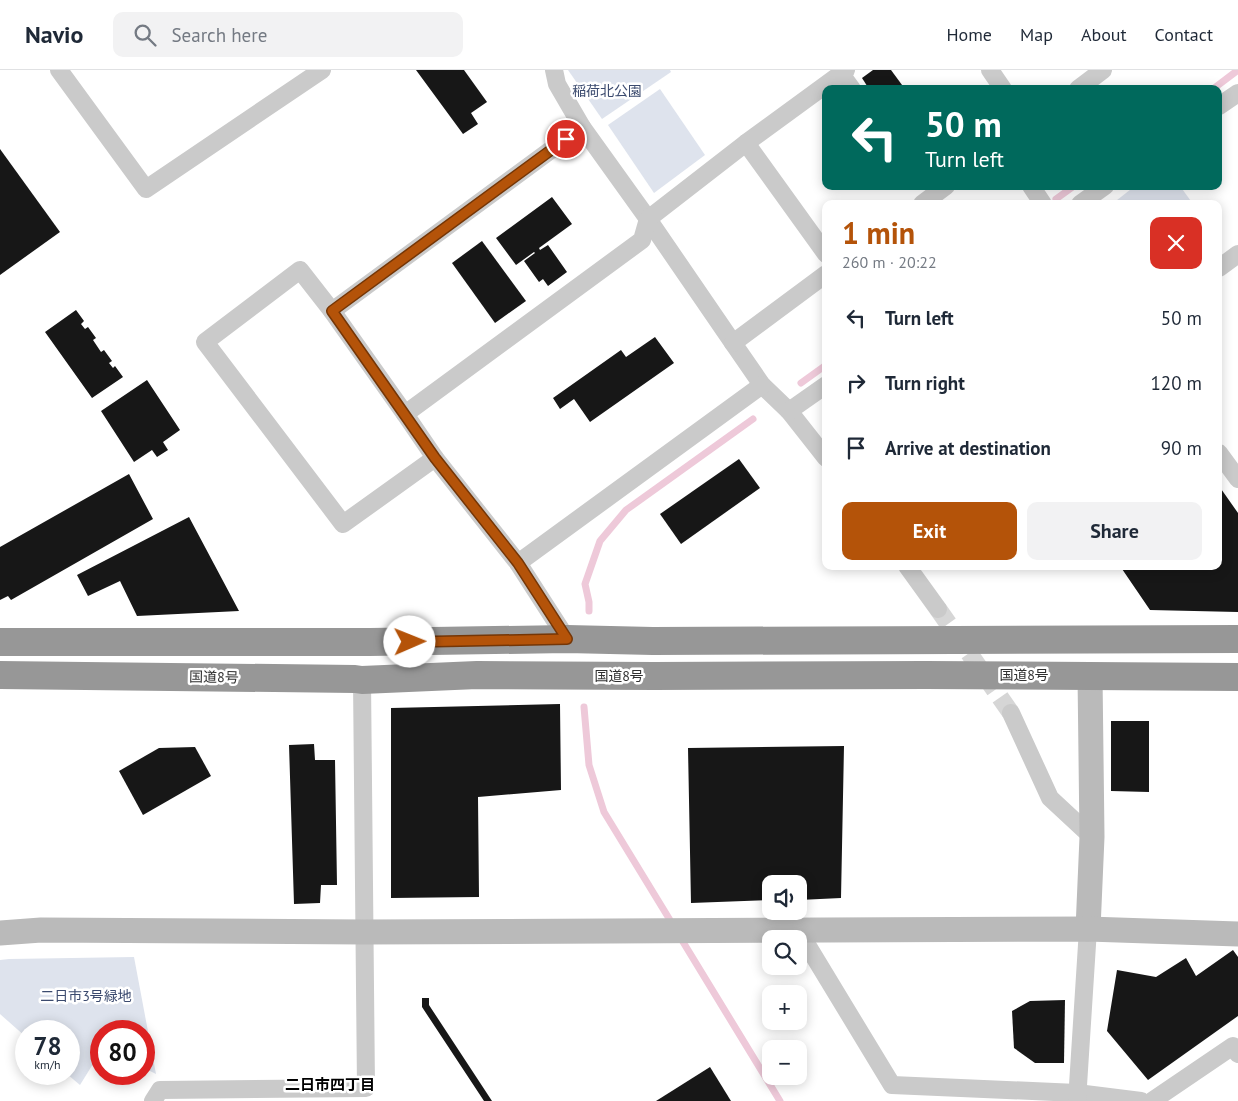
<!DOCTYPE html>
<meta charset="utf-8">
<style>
:root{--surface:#fff;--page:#f2f2f3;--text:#1f2937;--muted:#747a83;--line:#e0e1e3;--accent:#b45309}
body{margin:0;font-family:"PT Sans","Noto Sans JP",sans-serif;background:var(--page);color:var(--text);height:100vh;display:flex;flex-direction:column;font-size:19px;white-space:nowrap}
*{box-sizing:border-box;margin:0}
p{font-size:16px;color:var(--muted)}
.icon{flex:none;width:28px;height:28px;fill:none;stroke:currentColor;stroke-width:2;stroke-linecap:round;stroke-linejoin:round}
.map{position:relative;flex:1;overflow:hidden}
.side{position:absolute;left:822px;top:130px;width:400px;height:370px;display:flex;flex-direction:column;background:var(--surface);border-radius:10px;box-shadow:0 2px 12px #0003}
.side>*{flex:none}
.banner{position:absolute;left:822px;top:15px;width:400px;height:105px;border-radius:10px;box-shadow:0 2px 12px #0003;background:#00695c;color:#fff;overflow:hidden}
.tools{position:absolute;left:762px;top:805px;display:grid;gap:10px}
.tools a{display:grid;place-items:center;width:45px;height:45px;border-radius:10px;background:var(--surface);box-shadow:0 2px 12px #0003;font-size:25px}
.speed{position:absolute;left:15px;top:950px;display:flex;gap:10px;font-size:25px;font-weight:700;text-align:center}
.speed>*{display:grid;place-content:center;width:65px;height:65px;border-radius:50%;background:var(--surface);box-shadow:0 2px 12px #0003;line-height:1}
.speed small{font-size:12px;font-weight:400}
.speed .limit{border:8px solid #d22;background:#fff;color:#111}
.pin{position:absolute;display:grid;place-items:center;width:42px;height:42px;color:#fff;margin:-21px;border:2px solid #fff;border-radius:50%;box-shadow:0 1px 5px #0007}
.me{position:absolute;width:55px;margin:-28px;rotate:89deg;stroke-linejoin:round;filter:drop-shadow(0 0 4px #0008)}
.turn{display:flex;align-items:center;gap:18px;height:105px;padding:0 20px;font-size:22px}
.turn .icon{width:65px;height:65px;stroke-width:2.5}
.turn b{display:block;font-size:35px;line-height:42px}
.round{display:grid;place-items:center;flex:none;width:52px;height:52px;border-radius:10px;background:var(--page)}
.overview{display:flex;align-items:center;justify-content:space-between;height:85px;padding:0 20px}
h1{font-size:30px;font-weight:800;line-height:38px;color:var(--accent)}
.button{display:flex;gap:10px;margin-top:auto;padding:10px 20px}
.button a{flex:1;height:58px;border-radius:10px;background:var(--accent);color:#fff;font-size:20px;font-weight:800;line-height:58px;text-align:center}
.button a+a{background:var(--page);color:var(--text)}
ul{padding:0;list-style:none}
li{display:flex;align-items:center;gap:15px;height:65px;padding:0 20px}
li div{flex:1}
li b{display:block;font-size:19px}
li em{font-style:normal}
header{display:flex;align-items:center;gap:30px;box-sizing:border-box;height:70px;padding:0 25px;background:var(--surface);border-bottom:1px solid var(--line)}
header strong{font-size:24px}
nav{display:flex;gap:28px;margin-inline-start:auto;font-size:18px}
.search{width:350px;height:45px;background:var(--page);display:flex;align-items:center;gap:12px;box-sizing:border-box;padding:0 18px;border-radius:10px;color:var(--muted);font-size:19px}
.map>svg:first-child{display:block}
.green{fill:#dee3ed}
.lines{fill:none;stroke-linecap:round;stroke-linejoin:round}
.stream{stroke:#eec9d9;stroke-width:7}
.building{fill:#171717}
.street-tunnel{stroke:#d6d6d6;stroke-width:18;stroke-dasharray:18 9;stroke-linecap:butt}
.street{stroke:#cacaca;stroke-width:18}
.secondary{stroke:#bababa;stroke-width:25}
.highway{stroke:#979797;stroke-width:28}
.route-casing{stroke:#753606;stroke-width:12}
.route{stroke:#b45309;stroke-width:9}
.labels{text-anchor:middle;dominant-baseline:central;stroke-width:5;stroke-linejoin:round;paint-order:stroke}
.park-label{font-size:14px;fill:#3b4a6e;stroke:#fff}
.street-label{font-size:14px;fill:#303030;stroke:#fff}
.neighbourhood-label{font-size:15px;font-weight:bold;fill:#000;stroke:#fff}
</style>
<header>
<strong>Navio</strong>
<div class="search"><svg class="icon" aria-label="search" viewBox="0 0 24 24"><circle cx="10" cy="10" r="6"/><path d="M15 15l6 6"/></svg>Search here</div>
<nav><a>Home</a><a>Map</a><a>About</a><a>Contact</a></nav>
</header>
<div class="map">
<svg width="1238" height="1031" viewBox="0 0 1238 1031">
<rect width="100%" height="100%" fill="#fff"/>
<g class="green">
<polygon points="568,0 670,0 671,2 602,49"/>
<polygon points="660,19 705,85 654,123 608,55"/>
<polygon points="1135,116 1180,116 1193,134 1112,134"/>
<polygon points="134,887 156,1004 144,998 144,961 101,961 101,981 80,1015 67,1004 69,1004 69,961 26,961 26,967 0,944 0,890 9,889"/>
</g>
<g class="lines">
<g class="stream">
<polyline points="1213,19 1238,0"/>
<polyline points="1056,129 1074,116"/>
<polyline points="801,313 826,295"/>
<polyline points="589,541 589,532 585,514 600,471 626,440 753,349"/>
<polyline points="584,637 589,695 604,742 673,855"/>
<polyline points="680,867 780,1031"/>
</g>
</g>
<g class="building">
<polygon points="416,0 464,0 487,32 471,43 478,54 463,64"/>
<polygon points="873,0 891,0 905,19 869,19 862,8"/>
<polygon points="0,79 60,162 0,205"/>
<polygon points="552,127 572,154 539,178 540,180 548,175 567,202 548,216 543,209 539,212 524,191 535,183 534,182 516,195 496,168"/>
<polygon points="482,171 526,231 495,253 452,193"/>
<polygon points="76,240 84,251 81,254 85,259 88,257 96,268 93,270 101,282 104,280 112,291 109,293 113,298 115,296 123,307 92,328 45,262"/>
<polygon points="655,267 674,293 590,352 574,329 560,339 553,328 621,280 626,287"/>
<polygon points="147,310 180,360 163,372 168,380 157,387 152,380 134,392 101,341"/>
<polygon points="739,389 760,418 681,474 660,444"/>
<polygon points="129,404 153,449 11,530 8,526 0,530 0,477"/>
<polygon points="1219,416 1238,443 1238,542 1150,540 1120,496 1219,496"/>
<polygon points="189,447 239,541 137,546 120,511 88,526 77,505"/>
<polygon points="560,634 561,720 478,727 479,827 391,828 391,638"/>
<polygon points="1111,651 1149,651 1149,722 1111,721"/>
<polygon points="314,674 315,690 335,690 337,815 321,815 320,833 294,834 289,675"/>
<polygon points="844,676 841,828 799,830 799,814 771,814 771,830 691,833 688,678"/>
<polygon points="195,677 211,706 143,745 119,701 159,678"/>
<polygon points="1233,880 1238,887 1238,946 1148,1010 1107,961 1117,900 1156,907 1186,888 1196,906"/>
<polygon points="422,928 429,928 429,935 492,1031 484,1031 422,937"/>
<polygon points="1065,930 1064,993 1035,993 1014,978 1012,941 1030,931"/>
<polygon points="710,997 731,1031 656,1031"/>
</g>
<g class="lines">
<polyline class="street-tunnel" points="938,539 1011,643"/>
<g class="street">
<polyline points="59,0 146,119 322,0"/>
<polyline points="554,0 557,14 582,57 648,149 733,273 762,315 789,341 826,388"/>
<polyline points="990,0 1003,19"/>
<polyline points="841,4 852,19"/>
<polyline points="1078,19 1103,0"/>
<polyline points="1219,36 1238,23"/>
<polyline points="582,57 332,241 405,344 642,170 648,149 746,73 846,0"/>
<polyline points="746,73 826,184"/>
<polyline points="1031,116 1043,134"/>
<polyline points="922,134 946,116"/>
<polyline points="1080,134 1105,116"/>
<polyline points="1219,198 1238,184"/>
<polyline points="332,241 300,200 205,272 343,454 435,388"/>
<polyline points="733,273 826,204"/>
<polyline points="789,341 826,315"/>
<polyline points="405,344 435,388 518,493"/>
<polyline points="1219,383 1238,409"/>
<polyline points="907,496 938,539"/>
<polyline points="567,569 518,493 762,315"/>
<polyline points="1011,643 1050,728 1092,767"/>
<polyline points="798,860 892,1015 1077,1023 1141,1031"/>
<polyline points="153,1031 160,1020 366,1018 362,610"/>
<polyline points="1077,1031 1088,859"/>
<polyline points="1152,1031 1233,976 1238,984"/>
</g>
<g class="secondary">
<polyline points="1088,859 1092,767 1090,605"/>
<polyline points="0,863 41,860 364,862 1088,859 1238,864"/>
</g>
<g class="highway">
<polyline points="0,572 370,572 567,569 653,571 1238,569"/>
<polyline points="0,605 355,609 362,610 477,605 654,606 926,605 1238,607"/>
</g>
</g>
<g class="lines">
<g class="route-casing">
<polyline id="route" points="410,572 567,569 518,493 435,388 332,241 566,69"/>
</g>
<use href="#route" class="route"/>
</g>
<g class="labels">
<g class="park-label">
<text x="607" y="21">稲荷北公園</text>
<text x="86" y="926">二日市3号緑地</text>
</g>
<g class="street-label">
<text x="1024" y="605">国道8号</text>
<text x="619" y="606">国道8号</text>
<text transform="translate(214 607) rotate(1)">国道8号</text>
</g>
<g class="neighbourhood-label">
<text x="330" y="1014">二日市四丁目</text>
</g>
</g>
</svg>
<div class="tools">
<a><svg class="icon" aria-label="sound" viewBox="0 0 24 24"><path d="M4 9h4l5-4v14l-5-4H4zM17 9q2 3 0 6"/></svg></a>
<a><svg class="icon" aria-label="search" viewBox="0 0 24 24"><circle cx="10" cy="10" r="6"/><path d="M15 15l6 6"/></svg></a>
<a>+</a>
<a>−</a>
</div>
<div class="speed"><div>78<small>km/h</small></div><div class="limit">80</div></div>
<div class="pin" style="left:566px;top:69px;background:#d93025"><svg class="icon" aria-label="arrive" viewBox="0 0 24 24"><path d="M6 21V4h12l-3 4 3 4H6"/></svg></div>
<svg class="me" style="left:410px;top:572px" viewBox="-20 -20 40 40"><circle r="19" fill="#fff"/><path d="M0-13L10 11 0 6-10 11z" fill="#b45309"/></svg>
<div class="banner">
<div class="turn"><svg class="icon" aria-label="left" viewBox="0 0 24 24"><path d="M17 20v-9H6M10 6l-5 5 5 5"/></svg><div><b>50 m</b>Turn left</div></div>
</div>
<section class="side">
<div class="overview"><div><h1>1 min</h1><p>260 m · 20:22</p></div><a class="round" style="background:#d93025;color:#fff"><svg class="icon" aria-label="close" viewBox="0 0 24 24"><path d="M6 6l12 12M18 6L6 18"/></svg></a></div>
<ul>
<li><svg class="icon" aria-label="left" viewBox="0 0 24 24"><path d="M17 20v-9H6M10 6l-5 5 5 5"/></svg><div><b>Turn left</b></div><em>50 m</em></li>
<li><svg class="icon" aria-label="right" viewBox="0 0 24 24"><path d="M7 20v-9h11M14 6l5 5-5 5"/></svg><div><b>Turn right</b></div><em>120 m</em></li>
<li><svg class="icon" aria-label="arrive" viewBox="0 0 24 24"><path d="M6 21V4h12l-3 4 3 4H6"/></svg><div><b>Arrive at destination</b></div><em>90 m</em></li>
</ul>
<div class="button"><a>Exit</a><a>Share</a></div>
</section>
</div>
